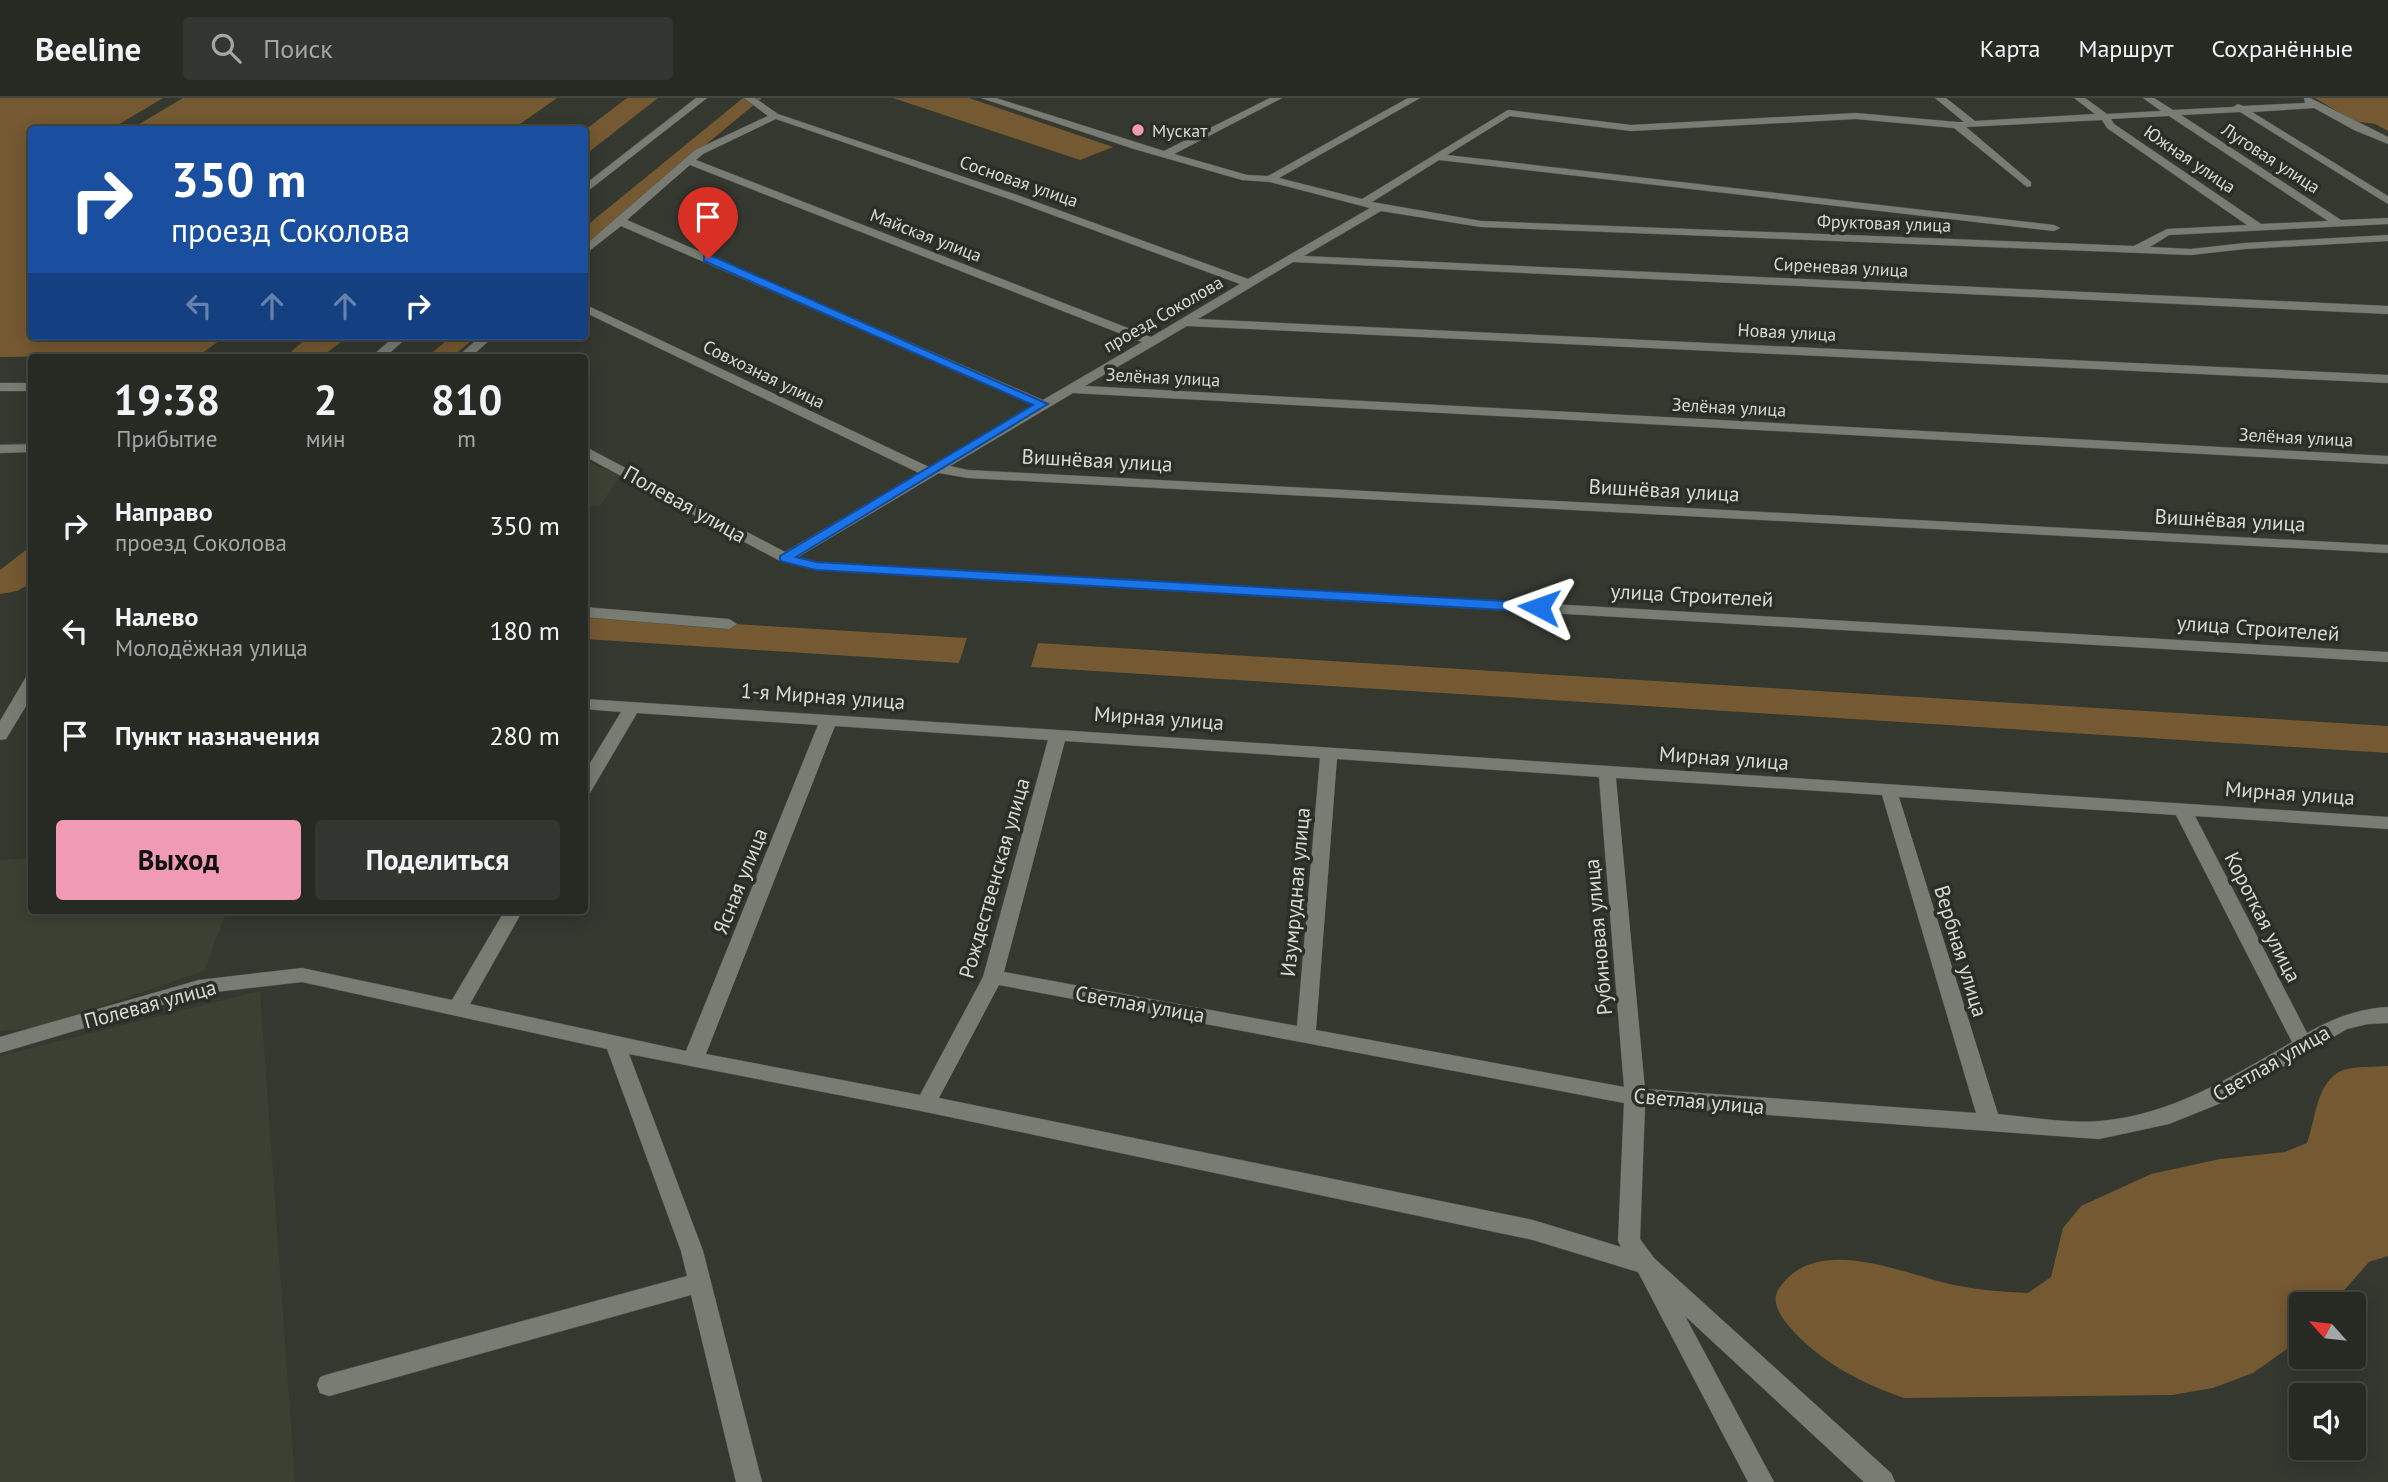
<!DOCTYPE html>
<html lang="ru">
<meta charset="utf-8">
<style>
:root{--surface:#272a23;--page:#333630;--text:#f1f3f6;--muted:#a4a7a6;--line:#434641;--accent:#f09ab5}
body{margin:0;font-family:"PT Sans",sans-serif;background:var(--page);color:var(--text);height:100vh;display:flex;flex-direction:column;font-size:26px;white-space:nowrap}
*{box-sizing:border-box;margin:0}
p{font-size:23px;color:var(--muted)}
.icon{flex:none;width:38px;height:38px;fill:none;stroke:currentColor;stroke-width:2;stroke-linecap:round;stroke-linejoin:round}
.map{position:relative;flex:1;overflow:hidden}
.panel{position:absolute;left:28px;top:256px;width:560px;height:560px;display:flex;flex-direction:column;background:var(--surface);border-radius:7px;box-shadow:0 4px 18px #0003,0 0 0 2px var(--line)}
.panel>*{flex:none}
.top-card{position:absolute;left:28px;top:28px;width:560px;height:214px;border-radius:7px;box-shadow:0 4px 18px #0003,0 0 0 2px var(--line);background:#1a4fa0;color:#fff;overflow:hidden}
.needle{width:46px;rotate:297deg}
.fabs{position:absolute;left:2289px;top:1194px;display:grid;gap:14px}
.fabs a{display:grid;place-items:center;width:77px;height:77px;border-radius:7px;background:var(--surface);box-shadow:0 4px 18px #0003,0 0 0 2px var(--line);font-size:35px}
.pin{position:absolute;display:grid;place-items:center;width:60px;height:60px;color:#fff;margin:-72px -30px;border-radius:50% 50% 50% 0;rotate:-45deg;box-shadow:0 0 7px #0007}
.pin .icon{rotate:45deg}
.me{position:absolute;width:77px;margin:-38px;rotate:274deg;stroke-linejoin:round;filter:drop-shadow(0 0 5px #0008)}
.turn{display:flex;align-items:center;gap:24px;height:147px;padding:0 28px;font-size:32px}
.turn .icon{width:91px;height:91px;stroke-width:2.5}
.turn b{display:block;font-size:49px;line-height:60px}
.lanes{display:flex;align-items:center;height:66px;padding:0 28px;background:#0003;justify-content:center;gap:35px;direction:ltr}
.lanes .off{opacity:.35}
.eta{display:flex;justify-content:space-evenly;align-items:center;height:119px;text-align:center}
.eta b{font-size:42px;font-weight:700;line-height:49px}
.button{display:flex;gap:14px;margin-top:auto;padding:14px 28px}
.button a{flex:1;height:80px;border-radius:7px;background:var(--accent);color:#111;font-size:28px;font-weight:700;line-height:80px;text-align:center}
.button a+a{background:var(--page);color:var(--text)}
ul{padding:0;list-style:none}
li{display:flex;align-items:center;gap:21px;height:105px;padding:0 28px}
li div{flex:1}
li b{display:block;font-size:26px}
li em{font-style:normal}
header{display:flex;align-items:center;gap:42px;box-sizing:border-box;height:98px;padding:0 35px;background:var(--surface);border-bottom:2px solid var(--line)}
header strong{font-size:33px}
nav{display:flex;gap:38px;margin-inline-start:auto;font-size:24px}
.search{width:490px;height:63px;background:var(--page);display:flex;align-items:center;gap:18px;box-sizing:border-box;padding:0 24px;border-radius:7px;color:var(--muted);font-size:26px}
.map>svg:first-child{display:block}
.built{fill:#3b4132}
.green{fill:#745932}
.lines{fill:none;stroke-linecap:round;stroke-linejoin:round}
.minor-casing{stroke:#50534c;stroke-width:1}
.minor{fill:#787c72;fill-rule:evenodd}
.route{fill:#1a73e8;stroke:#114b97;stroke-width:2}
.poi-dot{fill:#f09ab5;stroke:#2a2e25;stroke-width:2.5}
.labels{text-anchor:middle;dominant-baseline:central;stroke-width:7;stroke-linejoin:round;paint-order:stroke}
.far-poi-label{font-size:18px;fill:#d7dad4;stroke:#2a2e25;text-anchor:start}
.far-street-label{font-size:18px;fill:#d7dad4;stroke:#2a2e25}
.street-label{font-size:21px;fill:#d7dad4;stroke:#2a2e25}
</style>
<header>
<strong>Beeline</strong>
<div class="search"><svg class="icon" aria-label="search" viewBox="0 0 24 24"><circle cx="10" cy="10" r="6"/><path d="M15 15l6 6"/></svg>Поиск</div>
<nav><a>Карта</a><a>Маршрут</a><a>Сохранённые</a></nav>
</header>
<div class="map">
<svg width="2388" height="1384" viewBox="0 0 2388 1384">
<rect width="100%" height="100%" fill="#34382f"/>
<g class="built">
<polygon points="585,362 620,378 600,408 585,407"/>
<polygon points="31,760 32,812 227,812 204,873 40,929 0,933 0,762"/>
<polygon points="260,893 295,1384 0,1384 0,958"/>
</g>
<g class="green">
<polygon points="0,0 163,0 111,31 32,32 32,238 226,238 201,256 0,259"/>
<polygon points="183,0 557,0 513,31 131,31"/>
<polygon points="627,0 658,0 585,57 585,32"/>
<polygon points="743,0 762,0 585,147 585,129"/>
<polygon points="893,0 969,0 1113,49 1080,62"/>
<polygon points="2315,0 2388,0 2388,33 2375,26 2353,23"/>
<polygon points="309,238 349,238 321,259 285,259"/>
<polygon points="452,238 477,238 452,259 427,259"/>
<polygon points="31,448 31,485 17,493 0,496 0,472"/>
<polygon points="584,517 967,540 959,565 585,541"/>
<polygon points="1038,545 2388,628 2388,655 1031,569"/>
<path d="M2388 968V1158L2369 1164 2332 1206H2301V1241L2253 1275 2213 1290 2172 1297 1904 1300C1861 1285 1818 1263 1788 1227 1779 1216 1770 1202 1780 1189 1818 1135 1903 1176 1954 1187 1979 1192 2004 1194 2028 1195L2051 1179 2063 1130 2081 1108 2151 1076 2220 1061 2285 1054 2307 1045C2316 1021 2316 983 2343 972 2356 968 2375 969 2388 968Z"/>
</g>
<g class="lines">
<g class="minor-casing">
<g id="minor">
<polygon points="696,0 707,0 584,96 584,87"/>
<path d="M744 0H755L778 16 1020 98 1248 181 1370 110 1270 84 1242 82 1134 51 981 0H996L1164 53 1270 0H1282L1174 56 1247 77 1268 78 1408 0H1420L1279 80 1362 101 1508 12 1631 27 1856 15 1957 24H1964L1935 0H1946L1975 23 2095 16 2074 0H2085L2107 16 2161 13 2143 0H2154L2173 12 2233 9 2238 6 2243 8 2305 5 2304 0H2310L2388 39V46L2354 32 2314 10 2252 14 2388 98V106L2240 14 2181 17 2341 122 2388 120V126L2169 137 2150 149 2191 151 2245 145 2388 137V143L2245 151 2191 157 1481 129 1381 113 1304 158 2388 208V216L1293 164 1198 221 2388 277V285L1187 228 1085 288 2388 358V366L1073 295 950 368 968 372 2388 447V455L968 380 939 375 798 459 816 464 2388 554V564L816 472 780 463 584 358V348L785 454 919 375 584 214V206L929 369 1034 307 621 128 584 157V148L695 52 768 18ZM1510 18 1631 33 1856 21 1954 30 2027 89 2031 88V84L1966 29 2102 22 2107 30 2247 127 2167 131 2134 148 1481 123 1372 104 1439 62 2054 133 2060 130 2054 127 1447 57ZM2169 18 2328 123 2261 126 2114 26 2111 21ZM776 21 1012 102 1240 186 1151 239 696 62 703 56ZM690 67 1142 244 1043 302 627 122Z"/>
<polygon points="395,238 409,238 385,259 371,259"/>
<polygon points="481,238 494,238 471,259 457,259"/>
<rect x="0" y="285" width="32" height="8"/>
<polygon points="32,346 32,354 0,355 0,347"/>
<polygon points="584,509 729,521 737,526 729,531 584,519"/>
<polygon points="32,578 32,598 6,641 0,642 0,623 26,579"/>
<path d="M584 601 2388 719V731L2195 718 2307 935C2334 920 2357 911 2388 909V925L2368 926 2347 931 2221 1005 2169 1026 2099 1041 1645 1008 1640 1141 1654 1160 1891 1375 1895 1384H1864L1685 1218 1774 1384H1748L1638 1174 1533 1142 926 1014 629 956 703 1153 762 1384H736L691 1197 329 1298 320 1295 317 1287 320 1279 329 1276 687 1178 681 1153 607 951 302 884 199 896 0 955V939L199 882 302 870 452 902 505 812H523L470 906 686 953 818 627 637 615 590 695 584 697V675L621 614 584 611ZM835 628 1048 642 983 879 920 997 706 956ZM1065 643 1320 660 1297 928 1004 874ZM1337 661 1599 679 1624 989 1316 932ZM1616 680 1882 697 1976 1015 1645 991ZM1899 699 2176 717 2292 944C2231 979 2172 1017 2100 1023 2069 1026 2030 1019 1998 1016ZM999 887 1624 1005 1618 1143 1621 1149 1533 1122 939 1000Z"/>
</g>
</g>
<use href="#minor" class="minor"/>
</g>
<polygon class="route" points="704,158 712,158 1048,306 796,459 816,464 1539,505 1546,509 1539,514 816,472 780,463 780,458 1033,307 704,163"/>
<circle class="poi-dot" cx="1138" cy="32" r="7"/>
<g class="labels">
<g class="far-poi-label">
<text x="1152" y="32">Мускат</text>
</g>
<g class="far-street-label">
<text transform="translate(2271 60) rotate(33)">Луговая улица</text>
<text transform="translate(2190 61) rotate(34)">Южная улица</text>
<text transform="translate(1019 83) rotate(19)">Сосновая улица</text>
<text transform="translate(1884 125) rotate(2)">Фруктовая улица</text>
<text transform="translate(926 137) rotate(21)">Майская улица</text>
<text transform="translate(1841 169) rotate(3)">Сиреневая улица</text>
<text transform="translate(1163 216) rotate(-30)">проезд Соколова</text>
<text transform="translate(1787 234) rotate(3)">Новая улица</text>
<text transform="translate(764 276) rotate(26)">Совхозная улица</text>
<text transform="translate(1163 279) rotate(3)">Зелёная улица</text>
<text transform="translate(1729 309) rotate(3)">Зелёная улица</text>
<text transform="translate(2296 339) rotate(3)">Зелёная улица</text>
</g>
<g class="street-label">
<text transform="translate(1097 362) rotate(3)">Вишнёвая улица</text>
<text transform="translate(1664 392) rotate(3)">Вишнёвая улица</text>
<text transform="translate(685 406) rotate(29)">Полевая улица</text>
<text transform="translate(2230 422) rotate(3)">Вишнёвая улица</text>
<text transform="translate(1692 497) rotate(3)">улица Строителей</text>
<text transform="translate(2258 530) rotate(4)">улица Строителей</text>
<text transform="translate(823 598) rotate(4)">1-я Мирная улица</text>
<text transform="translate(1159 620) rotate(4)">Мирная улица</text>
<text transform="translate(1724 660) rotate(4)">Мирная улица</text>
<text transform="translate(2290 695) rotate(4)">Мирная улица</text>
<text transform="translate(994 780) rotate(-74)">Рождественская улица</text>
<text transform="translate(740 783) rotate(-68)">Ясная улица</text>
<text transform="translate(1295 794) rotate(-85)">Изумрудная улица</text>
<text transform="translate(2263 819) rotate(63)">Короткая улица</text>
<text transform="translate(1598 839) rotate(-95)">Рубиновая улица</text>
<text transform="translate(1961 853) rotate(73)">Вербная улица</text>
<text transform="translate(150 906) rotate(-15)">Полевая улица</text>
<text transform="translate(1140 906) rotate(10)">Светлая улица</text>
<text transform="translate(2271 965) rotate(-30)">Светлая улица</text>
<text transform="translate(1699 1003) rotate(5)">Светлая улица</text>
</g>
</g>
</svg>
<div class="fabs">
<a><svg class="needle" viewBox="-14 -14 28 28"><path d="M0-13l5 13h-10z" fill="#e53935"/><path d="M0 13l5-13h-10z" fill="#a4a7a6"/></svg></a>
<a><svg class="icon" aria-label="sound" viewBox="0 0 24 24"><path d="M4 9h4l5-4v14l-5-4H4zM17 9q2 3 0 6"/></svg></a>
</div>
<div class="pin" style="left:708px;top:161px;background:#d93025"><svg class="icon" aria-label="arrive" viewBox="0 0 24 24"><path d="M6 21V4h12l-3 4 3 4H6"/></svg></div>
<svg class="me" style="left:1539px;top:509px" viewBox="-20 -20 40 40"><path d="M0-17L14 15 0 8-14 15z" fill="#1a73e8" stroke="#fff" stroke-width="4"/></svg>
<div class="top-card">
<div class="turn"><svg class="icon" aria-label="right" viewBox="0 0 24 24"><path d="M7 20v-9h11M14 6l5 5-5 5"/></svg><div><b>350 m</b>проезд Соколова</div></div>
<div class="lanes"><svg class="icon off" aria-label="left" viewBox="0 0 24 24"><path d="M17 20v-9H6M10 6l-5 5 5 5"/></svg><svg class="icon off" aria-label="ahead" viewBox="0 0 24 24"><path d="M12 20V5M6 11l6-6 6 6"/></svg><svg class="icon off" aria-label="ahead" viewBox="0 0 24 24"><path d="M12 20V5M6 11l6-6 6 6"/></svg><svg class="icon" aria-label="right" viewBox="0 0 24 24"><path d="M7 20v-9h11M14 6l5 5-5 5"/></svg></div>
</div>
<section class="panel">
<div class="eta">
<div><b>19:38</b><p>Прибытие</p></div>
<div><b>2</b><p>мин</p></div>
<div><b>810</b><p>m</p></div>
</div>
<ul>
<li><svg class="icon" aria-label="right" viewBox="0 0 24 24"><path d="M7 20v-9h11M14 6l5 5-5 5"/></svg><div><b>Направо</b><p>проезд Соколова</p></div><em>350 m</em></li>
<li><svg class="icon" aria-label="left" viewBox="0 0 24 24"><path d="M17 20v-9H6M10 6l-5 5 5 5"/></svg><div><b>Налево</b><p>Молодёжная улица</p></div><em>180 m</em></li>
<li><svg class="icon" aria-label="arrive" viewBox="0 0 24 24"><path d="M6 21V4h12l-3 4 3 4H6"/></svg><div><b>Пункт назначения</b></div><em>280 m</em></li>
</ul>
<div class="button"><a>Выход</a><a>Поделиться</a></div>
</section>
</div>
